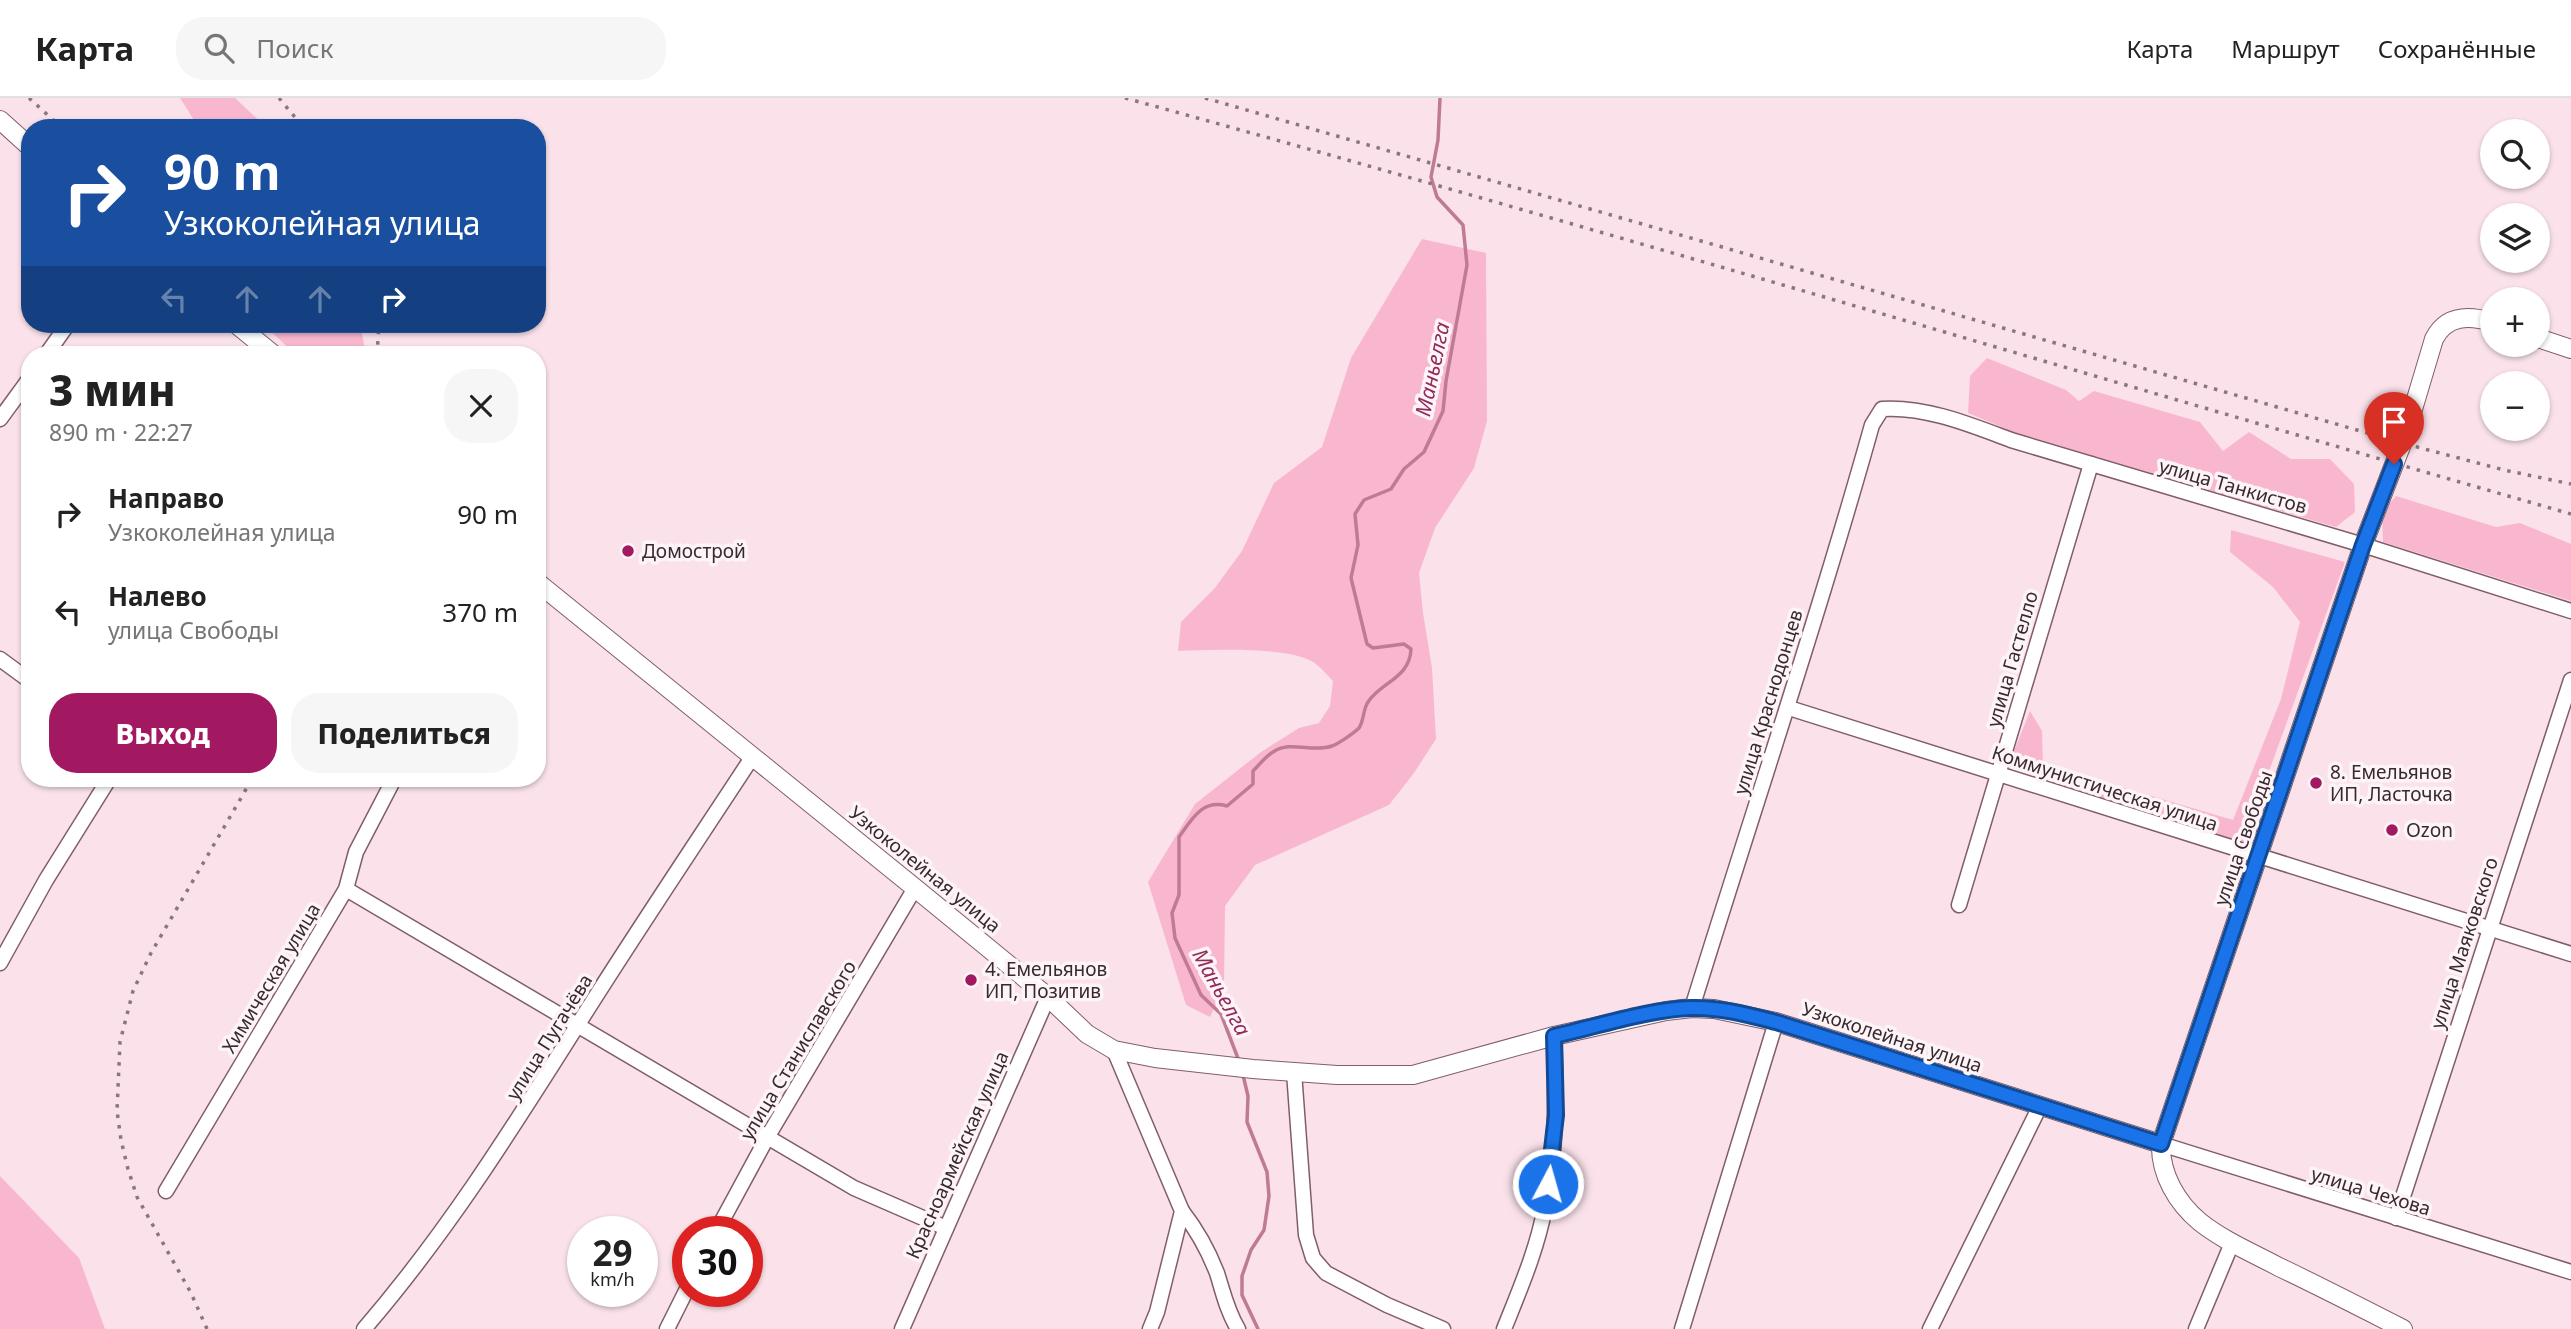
<!DOCTYPE html>
<html lang="ru">
<meta charset="utf-8">
<style>
:root{--surface:#fff;--page:#f6f6f6;--text:#222;--muted:#767676;--line:#e0e0e0;--accent:#a21861}
body{margin:0;font-family:"Noto Sans",sans-serif;background:var(--page);color:var(--text);height:100vh;display:flex;flex-direction:column;font-size:26px;white-space:nowrap}
*{box-sizing:border-box;margin:0}
p{font-size:23px;color:var(--muted)}
.icon{flex:none;width:38px;height:38px;fill:none;stroke:currentColor;stroke-width:2;stroke-linecap:round;stroke-linejoin:round}
.map{position:relative;flex:1;overflow:hidden}
.side{position:absolute;left:21px;top:248px;width:525px;height:441px;display:flex;flex-direction:column;background:var(--surface);border-radius:28px;box-shadow:0 2px 5px #0004}
.side>*{flex:none}
.guide{position:absolute;left:21px;top:21px;width:525px;height:214px;border-radius:28px;box-shadow:0 2px 5px #0004;background:#1a4fa0;color:#fff;overflow:hidden}
.tools{position:absolute;left:2480px;top:21px;display:grid;gap:14px}
.tools a{display:grid;place-items:center;width:70px;height:70px;border-radius:50%;background:var(--surface);box-shadow:0 2px 5px #0004;font-size:35px}
.speed{position:absolute;left:567px;top:1118px;display:flex;gap:14px;font-size:35px;font-weight:700;text-align:center}
.speed>*{display:grid;place-content:center;width:91px;height:91px;border-radius:50%;background:var(--surface);box-shadow:0 2px 5px #0004;line-height:1}
.speed small{font-size:18px;font-weight:400}
.speed .limit{border:10px solid #d22;background:#fff;color:#111}
.pin{position:absolute;display:grid;place-items:center;width:60px;height:60px;color:#fff;margin:-72px -30px;border-radius:50% 50% 50% 0;rotate:-45deg;box-shadow:0 0 7px #0007}
.pin .icon{rotate:45deg}
.me{position:absolute;width:77px;margin:-38px;rotate:6deg;stroke-linejoin:round;filter:drop-shadow(0 0 5px #0008)}
.turn{display:flex;align-items:center;gap:24px;height:147px;padding:0 28px;font-size:32px}
.turn .icon{width:91px;height:91px;stroke-width:2.5}
.turn b{display:block;font-size:49px;line-height:60px}
.lanes{display:flex;align-items:center;height:66px;padding:0 28px;background:#0003;justify-content:center;gap:35px;direction:ltr}
.lanes .off{opacity:.35}
.round{display:grid;place-items:center;flex:none;width:74px;height:74px;border-radius:28px;background:var(--page)}
.headline{display:flex;align-items:center;justify-content:space-between;height:119px;padding:0 28px}
h1{font-size:42px;font-weight:800;line-height:52px}
.button{display:flex;gap:14px;margin-top:auto;padding:14px 28px}
.button a{flex:1;height:80px;border-radius:28px;background:var(--accent);color:#fff;font-size:28px;font-weight:800;line-height:80px;text-align:center}
.button a+a{background:var(--page);color:var(--text)}
ul{padding:0;list-style:none}
li{display:flex;align-items:center;gap:21px;height:98px;padding:0 28px}
li div{flex:1}
li b{display:block;font-size:26px}
li em{font-style:normal}
header{display:flex;align-items:center;gap:42px;box-sizing:border-box;height:98px;padding:0 35px;background:var(--surface);border-bottom:2px solid var(--line)}
header strong{font-size:33px}
nav{display:flex;gap:38px;margin-inline-start:auto;font-size:24px}
.search{width:490px;height:63px;background:var(--page);display:flex;align-items:center;gap:18px;box-sizing:border-box;padding:0 24px;border-radius:28px;color:var(--muted);font-size:26px}
.map>svg:first-child{display:block}
.green{fill:#f9b7cf}
.lines{fill:none;stroke-linecap:round;stroke-linejoin:round}
.stream{stroke:#bf7a95;stroke-width:3.5}
.minor-casing{stroke:#805d6a;stroke-width:17}
.tertiary-casing{stroke:#805d6a;stroke-width:20}
.minor{stroke:#fff;stroke-width:14}
.tertiary{stroke:#fff;stroke-width:18}
.rail{stroke:#8a777d;stroke-width:3.5;stroke-dasharray:3.5 7;stroke-linecap:butt}
.route-casing{stroke:#114b97;stroke-width:18}
.route{stroke:#1a73e8;stroke-width:12}
.poi-dot{fill:#a21861;stroke:#fdf4f7;stroke-width:2.5}
.labels{text-anchor:middle;dominant-baseline:central;stroke-width:7;stroke-linejoin:round;paint-order:stroke}
.street-label{font-size:19px;fill:#38292e;stroke:#fdf4f7}
.poi-label{font-size:19px;fill:#38292e;stroke:#fdf4f7;text-anchor:start}
.water-label{font-size:21px;font-style:italic;fill:#922a5b;stroke:#fdf4f7}
</style>
<header>
<strong>Карта</strong>
<div class="search"><svg class="icon" aria-label="search" viewBox="0 0 24 24"><circle cx="10" cy="10" r="6"/><path d="M15 15l6 6"/></svg>Поиск</div>
<nav><a>Карта</a><a>Маршрут</a><a>Сохранённые</a></nav>
</header>
<div class="map">
<svg width="2571" height="1231" viewBox="0 0 2571 1231">
<rect width="100%" height="100%" fill="#fbe2ea"/>
<g class="green">
<polygon points="180,0 235,0 267,30 199,30"/>
<path d="M1422 141 1486 155 1487 323 1474 370 1435 430 1419 475 1423 515 1432 570 1436 641 1414 675 1389 707 1255 767 1225 808 1224 890 1210 919 1186 907 1148 784 1195 706 1261 654 1299 630 1319 625 1330 608 1333 583C1327 577 1321 569 1313 564 1289 548 1209 552 1178 553L1181 524 1214 491 1242 453 1274 385 1322 349 1351 260Z"/>
<polygon points="263,226 360,226 366,257 296,257"/>
<polygon points="1987,260 2066,292 2079,303 2094,293 2200,324 2223,353 2249,334 2291,361 2330,361 2354,386 2355,414 2336,429 2032,342 1968,315 1970,278"/>
<polygon points="2396,398 2496,429 2520,425 2571,446 2571,503 2383,444 2382,414"/>
<polygon points="2231,432 2345,464 2243,745 2026,678 2010,663 2030,613 2042,633 2043,666 2233,722 2281,601 2300,524 2273,489 2230,454"/>
<polygon points="0,1078 79,1160 105,1231 0,1231"/>
</g>
<g class="lines">
<g class="stream">
<path d="M1239 963 1221 916 1201 897 1175 840 1172 815 1179 797V739C1192 721 1202 701 1227 708L1253 686V673C1259 667 1266 658 1273 654 1290 642 1313 655 1332 648 1338 646 1354 635 1359 630 1364 623 1363 611 1368 604 1381 584 1410 580 1411 551L1404 546 1373 550 1367 546 1351 480 1358 447 1355 416 1364 402 1391 391 1404 371 1424 354 1443 313 1446 283 1467 167 1463 127 1437 99 1431 79 1438 42 1440 0"/>
<polyline points="1243,977 1248,998 1247,1024 1267,1074 1269,1098 1264,1132 1251,1152 1242,1178 1242,1197 1258,1231"/>
</g>
<g class="minor-casing">
<g id="minor">
<polyline points="46,257 68,226"/>
<polyline points="0,321 30,280"/>
<polyline points="0,561 30,583"/>
<polyline points="1789,610 2571,856"/>
<polyline points="346,791 854,1090 946,1130"/>
<polyline points="1959,807 2091,366"/>
<polyline points="0,865 46,782 109,681"/>
<path d="M1692 910C1752 716 1817 523 1872 327L1882 311C1925 308 1971 327 2011 342L2363 447 2571 513"/>
<polyline points="1114,952 1182,1113 1157,1214 1150,1231"/>
<polyline points="1294,974 1306,1137 1313,1160 1326,1175 1387,1207 1443,1231"/>
<polyline points="2161,1046 2571,1174"/>
<polyline points="166,1093 346,791 356,754 394,681"/>
<path d="M1182 1113C1197 1132 1208 1152 1217 1175 1223 1194 1227 1213 1238 1231"/>
<polyline points="2396,1120 2571,582"/>
<polyline points="716,1134 768,1038 915,790"/>
<path d="M364 1231C446 1136 510 1034 577 928 634 837 694 748 753 658"/>
<polyline points="667,1231 688,1189"/>
<polyline points="902,1231 1048,899"/>
<path d="M1504 1231C1520 1191 1537 1152 1545 1109 1557 1053 1556 995 1554 938"/>
<polyline points="1682,1231 1776,924"/>
<polyline points="1930,1231 2040,1008"/>
<polyline points="2196,1231 2232,1145"/>
</g>
</g>
<g class="tertiary-casing">
<g id="tertiary">
<polyline points="0,22 30,49"/>
<polyline points="236,226 274,257"/>
<polyline points="2538,240 2571,251"/>
<polyline points="537,484 915,790 1048,899 1087,936 1114,952 1155,960 1253,971 1337,977 1413,977 1554,938 1666,913 1692,910 1714,911 1776,924 2161,1046"/>
<path d="M2403 1231C2362 1210 2321 1189 2279 1169 2253 1155 2224 1143 2200 1124 2177 1105 2160 1076 2161 1046L2363 447 2405 338 2434 241C2446 217 2469 217 2492 224"/>
</g>
</g>
<use href="#minor" class="minor"/>
<use href="#tertiary" class="tertiary"/>
<g class="rail">
<polyline points="29,0 62,30"/>
<polyline points="279,0 304,30"/>
<path d="M1125 0C1609 133 2089 278 2571 416"/>
<polyline points="1205,0 2402,345 2504,372 2571,386"/>
<polyline points="377,257 379,226"/>
<polyline points="207,1231 191,1195 137,1099 128,1071 121,1042 117,1013 120,944 133,893 151,855 252,681"/>
</g>
</g>
<g class="lines">
<g class="route-casing">
<path id="route" d="M1548 1086 1556 1017 1554 938C1595 929 1650 911 1691 910 1720 909 1749 917 1776 924L2161 1046 2363 447 2394 366"/>
</g>
<use href="#route" class="route"/>
</g>
<g class="poi-dot">
<circle cx="628" cy="453" r="7"/>
<circle cx="2316" cy="685" r="7"/>
<circle cx="2392" cy="732" r="7"/>
<circle cx="971" cy="882" r="7"/>
</g>
<g class="labels">
<g class="street-label">
<text transform="translate(2233 388) rotate(16)">улица Танкистов</text>
<text transform="translate(2012 561) rotate(-74)">улица Гастелло</text>
<text transform="translate(1768 604) rotate(-73)">улица Краснодонцев</text>
<text transform="translate(2105 690) rotate(18)">Коммунистическая улица</text>
<text transform="translate(2243 740) rotate(-71)">улица Свободы</text>
<text transform="translate(925 771) rotate(39)">Узкоколейная улица</text>
<text transform="translate(2464 845) rotate(-72)">улица Маяковского</text>
<text transform="translate(271 880) rotate(-59)">Химическая улица</text>
<text transform="translate(549 939) rotate(-58)">улица Пугачёва</text>
<text transform="translate(1892 939) rotate(18)">Узкоколейная улица</text>
<text transform="translate(798 952) rotate(-59)">улица Станиславского</text>
<text transform="translate(957 1057) rotate(-66)">Красноармейская улица</text>
<text transform="translate(2371 1093) rotate(17)">улица Чехова</text>
</g>
<g class="poi-label">
<text x="642" y="453">Домострой</text>
<text x="2330" y="674">8. Емельянов<tspan x="2330" dy="22">ИП, Ласточка</tspan></text>
<text x="2406" y="732">Ozon</text>
<text x="985" y="871">4. Емельянов<tspan x="985" dy="22">ИП, Позитив</tspan></text>
</g>
<g class="water-label">
<text transform="translate(1432 271) rotate(-78)">Маньелга</text>
<text transform="translate(1222 894) rotate(61)">Маньелга</text>
</g>
</g>
</svg>
<div class="tools">
<a><svg class="icon" aria-label="search" viewBox="0 0 24 24"><circle cx="10" cy="10" r="6"/><path d="M15 15l6 6"/></svg></a>
<a><svg class="icon" aria-label="layers" viewBox="0 0 24 24"><path d="M12 4l9 5-9 5-9-5zM3 14l9 5 9-5"/></svg></a>
<a>+</a>
<a>−</a>
</div>
<div class="speed"><div>29<small>km/h</small></div><div class="limit">30</div></div>
<div class="pin" style="left:2394px;top:366px;background:#d93025"><svg class="icon" aria-label="arrive" viewBox="0 0 24 24"><path d="M6 21V4h12l-3 4 3 4H6"/></svg></div>
<svg class="me" style="left:1548px;top:1086px" viewBox="-20 -20 40 40"><circle r="17" fill="#1a73e8" stroke="#fff" stroke-width="3"/><path d="M0-11L8 9 0 5-8 9z" fill="#fff"/></svg>
<div class="guide">
<div class="turn"><svg class="icon" aria-label="right" viewBox="0 0 24 24"><path d="M7 20v-9h11M14 6l5 5-5 5"/></svg><div><b>90 m</b>Узкоколейная улица</div></div>
<div class="lanes"><svg class="icon off" aria-label="left" viewBox="0 0 24 24"><path d="M17 20v-9H6M10 6l-5 5 5 5"/></svg><svg class="icon off" aria-label="ahead" viewBox="0 0 24 24"><path d="M12 20V5M6 11l6-6 6 6"/></svg><svg class="icon off" aria-label="ahead" viewBox="0 0 24 24"><path d="M12 20V5M6 11l6-6 6 6"/></svg><svg class="icon" aria-label="right" viewBox="0 0 24 24"><path d="M7 20v-9h11M14 6l5 5-5 5"/></svg></div>
</div>
<section class="side">
<div class="headline"><div><h1>3 мин</h1><p>890 m · 22:27</p></div><a class="round"><svg class="icon" aria-label="close" viewBox="0 0 24 24"><path d="M6 6l12 12M18 6L6 18"/></svg></a></div>
<ul>
<li><svg class="icon" aria-label="right" viewBox="0 0 24 24"><path d="M7 20v-9h11M14 6l5 5-5 5"/></svg><div><b>Направо</b><p>Узкоколейная улица</p></div><em>90 m</em></li>
<li><svg class="icon" aria-label="left" viewBox="0 0 24 24"><path d="M17 20v-9H6M10 6l-5 5 5 5"/></svg><div><b>Налево</b><p>улица Свободы</p></div><em>370 m</em></li>
</ul>
<div class="button"><a>Выход</a><a>Поделиться</a></div>
</section>
</div>
